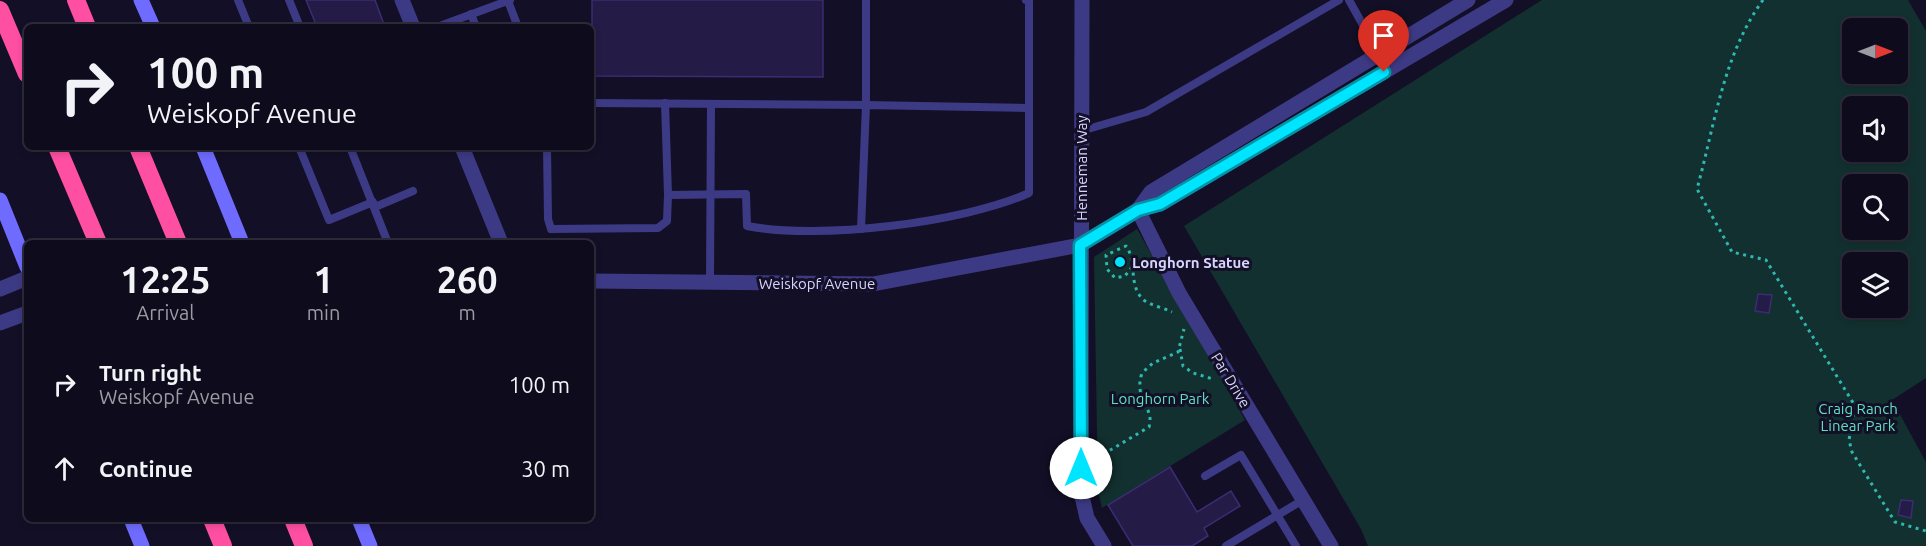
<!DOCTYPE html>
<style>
:root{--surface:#0e0b1c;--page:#1c1929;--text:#f1f3f6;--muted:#9b9ba3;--line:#2e2b3b}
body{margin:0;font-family:Ubuntu,sans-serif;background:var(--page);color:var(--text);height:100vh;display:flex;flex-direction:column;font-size:22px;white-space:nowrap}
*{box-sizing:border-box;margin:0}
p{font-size:20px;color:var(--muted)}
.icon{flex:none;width:33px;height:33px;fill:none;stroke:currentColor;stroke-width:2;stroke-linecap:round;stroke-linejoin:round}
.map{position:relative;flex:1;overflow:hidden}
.drawer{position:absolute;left:24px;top:240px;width:570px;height:282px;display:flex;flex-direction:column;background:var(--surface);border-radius:9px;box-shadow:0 3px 9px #0003,0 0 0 2px var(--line)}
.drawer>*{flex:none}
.guide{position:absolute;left:24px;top:24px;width:570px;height:126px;border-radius:9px;box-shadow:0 3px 9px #0003,0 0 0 2px var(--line);background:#0e0b1c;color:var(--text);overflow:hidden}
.needle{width:39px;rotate:90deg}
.fabs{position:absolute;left:1842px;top:18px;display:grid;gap:12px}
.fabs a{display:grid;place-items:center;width:66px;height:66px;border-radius:9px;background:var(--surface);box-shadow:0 3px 9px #0003,0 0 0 2px var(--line);font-size:30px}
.pin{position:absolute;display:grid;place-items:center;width:51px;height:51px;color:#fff;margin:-62px -26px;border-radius:50% 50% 50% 0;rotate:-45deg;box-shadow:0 0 6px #0007}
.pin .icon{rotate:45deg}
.me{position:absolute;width:66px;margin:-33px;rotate:0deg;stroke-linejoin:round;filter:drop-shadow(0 0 4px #0008)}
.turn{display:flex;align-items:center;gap:21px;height:126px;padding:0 24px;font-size:27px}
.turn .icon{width:78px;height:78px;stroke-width:2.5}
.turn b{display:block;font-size:42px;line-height:51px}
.eta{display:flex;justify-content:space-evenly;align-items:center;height:102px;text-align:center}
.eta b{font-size:36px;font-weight:700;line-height:42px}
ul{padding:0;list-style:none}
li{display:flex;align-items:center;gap:18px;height:84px;padding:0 24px}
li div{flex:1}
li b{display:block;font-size:22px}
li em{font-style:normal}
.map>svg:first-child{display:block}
.green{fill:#12302f;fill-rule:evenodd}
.building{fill:#241b47;stroke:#3b2d73;stroke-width:1.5}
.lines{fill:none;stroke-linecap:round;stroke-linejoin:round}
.path{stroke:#2fb8b0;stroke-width:3;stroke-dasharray:3 4.5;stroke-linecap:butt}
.lane{stroke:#3d3a85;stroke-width:8}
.street{stroke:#3d3a85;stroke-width:15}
.secondary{stroke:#6f6bff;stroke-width:15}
.highway{stroke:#ff4fa3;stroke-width:18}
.route-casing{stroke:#0095a6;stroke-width:15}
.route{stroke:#00e5ff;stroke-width:10}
.poi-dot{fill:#00e5ff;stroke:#130f26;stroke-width:2}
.labels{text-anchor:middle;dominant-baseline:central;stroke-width:6;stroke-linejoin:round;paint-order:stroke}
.street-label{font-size:15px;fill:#d9d4ff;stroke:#130f26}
.poi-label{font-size:15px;font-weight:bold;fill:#d9d4ff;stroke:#130f26;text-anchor:start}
.park-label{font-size:15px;fill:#5fe0c0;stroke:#130f26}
</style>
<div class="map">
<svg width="1926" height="546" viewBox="0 0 1926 546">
<rect width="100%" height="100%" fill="#130f26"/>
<g class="green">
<path d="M1542 0H1908L1926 31V378L1892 400 1926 462V546H1368L1361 529 1184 226ZM1852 28H1898V74H1852ZM1852 106H1898V152H1852ZM1852 184H1898V230H1852ZM1852 262H1898V308H1852Z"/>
<polygon points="1137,229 1245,420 1102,508 1098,491 1094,257"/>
</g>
<g class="building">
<polygon points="306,0 375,0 385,27 317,27"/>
<polygon points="592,0 823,0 823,77 592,76"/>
<polygon points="1758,294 1772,295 1769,313 1755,311"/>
<polygon points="1170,467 1197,512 1231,491 1240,506 1204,528 1208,536 1192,546 1133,546 1108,505"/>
<polygon points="1901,500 1913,501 1911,518 1898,515"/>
</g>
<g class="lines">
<g class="path">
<path d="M1763 0C1723 55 1715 124 1697 189L1732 252 1766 260 1855 406 1849 440 1852 452 1895 522 1926 531"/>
<path d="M1132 267 1125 276 1115 278 1107 269 1106 255 1126 246C1138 262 1127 287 1145 301 1153 306 1164 308 1172 312"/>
<polyline points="1180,349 1183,366 1193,373 1213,379"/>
<path d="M1097 458 1149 427C1155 407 1133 400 1142 373L1153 363 1178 352 1184 329"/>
</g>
<g class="lane">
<polyline points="238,0 249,27"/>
<polyline points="289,0 300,27"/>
<polyline points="1349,0 1379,54"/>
<polyline points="508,1 518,27"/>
<polyline points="471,14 476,27"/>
<polyline points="437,27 510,0"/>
<polyline points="591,103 866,105 866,0"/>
<polyline points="665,103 668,195"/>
<polyline points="1081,131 1146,112 1339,0"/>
<polyline points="299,147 329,220 373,202"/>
<polyline points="350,147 388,243"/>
<path d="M547 147 548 219 551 229 658 228 667 221 668 195 746 194 747 226C819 240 962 223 1029 193V1L1026 0"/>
<polyline points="375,207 413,191"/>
<polyline points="861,229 866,105 1029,108"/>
<polyline points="710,282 711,104"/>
<polyline points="1205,476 1241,455 1296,546"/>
<polyline points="1226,546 1303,500"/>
</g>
<g class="street">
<polyline points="402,0 413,27"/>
<polyline points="1082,0 1081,492 1087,518 1104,546"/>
<polyline points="462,147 501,243"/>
<polyline points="1138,210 1151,192 1468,0"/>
<polyline points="1138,210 1179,293 1331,546"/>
<polyline points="591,281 873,284 1080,245 1138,210 1160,204 1506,0"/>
<polyline points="0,289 27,278"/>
<polyline points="0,323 27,313"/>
</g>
<g class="secondary">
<polyline points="141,0 153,27"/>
<polyline points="203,147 242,243"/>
<polyline points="0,200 27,267"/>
<polyline points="131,519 142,546"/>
<polyline points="359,519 370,546"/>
</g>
<g class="highway">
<polyline points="76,0 87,27"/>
<polyline points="0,10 27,74"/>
<polyline points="57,147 98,243"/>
<polyline points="138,147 178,243"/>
<polyline points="212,519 223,546"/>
<polyline points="293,519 304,546"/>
</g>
</g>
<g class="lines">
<g class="route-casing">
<polyline id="route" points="1081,468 1080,245 1138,210 1160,204 1384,72"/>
</g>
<use href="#route" class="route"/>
</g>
<circle class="poi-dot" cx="1120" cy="262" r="6"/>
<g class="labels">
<g class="street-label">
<text transform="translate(1081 168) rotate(-90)">Henneman Way</text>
<text x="817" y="283">Weiskopf Avenue</text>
<text transform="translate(1231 380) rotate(59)">Par Drive</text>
</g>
<g class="poi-label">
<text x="1132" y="262">Longhorn Statue</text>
</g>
<g class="park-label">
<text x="1160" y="398">Longhorn Park</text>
<text x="1858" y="408">Craig Ranch<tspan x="1858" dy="17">Linear Park</tspan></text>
</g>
</g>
</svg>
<div class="fabs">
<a><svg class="needle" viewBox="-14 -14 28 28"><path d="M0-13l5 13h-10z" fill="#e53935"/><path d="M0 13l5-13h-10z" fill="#9b9ba3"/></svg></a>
<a><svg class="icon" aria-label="sound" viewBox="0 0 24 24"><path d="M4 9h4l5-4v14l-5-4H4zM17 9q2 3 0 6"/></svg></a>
<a><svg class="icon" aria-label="search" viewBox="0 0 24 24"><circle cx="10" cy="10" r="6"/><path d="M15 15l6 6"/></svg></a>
<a><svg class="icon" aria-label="layers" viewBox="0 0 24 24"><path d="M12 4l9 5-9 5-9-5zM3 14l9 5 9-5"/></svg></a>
</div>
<div class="pin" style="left:1384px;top:72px;background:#d93025"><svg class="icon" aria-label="arrive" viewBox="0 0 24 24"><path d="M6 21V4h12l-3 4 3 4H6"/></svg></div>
<svg class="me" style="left:1081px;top:468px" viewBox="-20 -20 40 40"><circle r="19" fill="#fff"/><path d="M0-13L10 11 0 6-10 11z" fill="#00e5ff"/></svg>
<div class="guide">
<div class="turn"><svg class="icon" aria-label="right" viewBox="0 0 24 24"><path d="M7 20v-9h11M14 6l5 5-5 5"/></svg><div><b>100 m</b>Weiskopf Avenue</div></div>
</div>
<section class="drawer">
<div class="eta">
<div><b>12:25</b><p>Arrival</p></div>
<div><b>1</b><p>min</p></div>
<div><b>260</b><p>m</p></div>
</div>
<ul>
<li><svg class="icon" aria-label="right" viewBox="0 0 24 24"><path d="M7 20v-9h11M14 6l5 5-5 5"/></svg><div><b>Turn right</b><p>Weiskopf Avenue</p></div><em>100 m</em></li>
<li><svg class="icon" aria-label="ahead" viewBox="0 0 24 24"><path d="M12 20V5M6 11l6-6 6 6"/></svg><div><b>Continue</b></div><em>30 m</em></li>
</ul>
</section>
</div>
